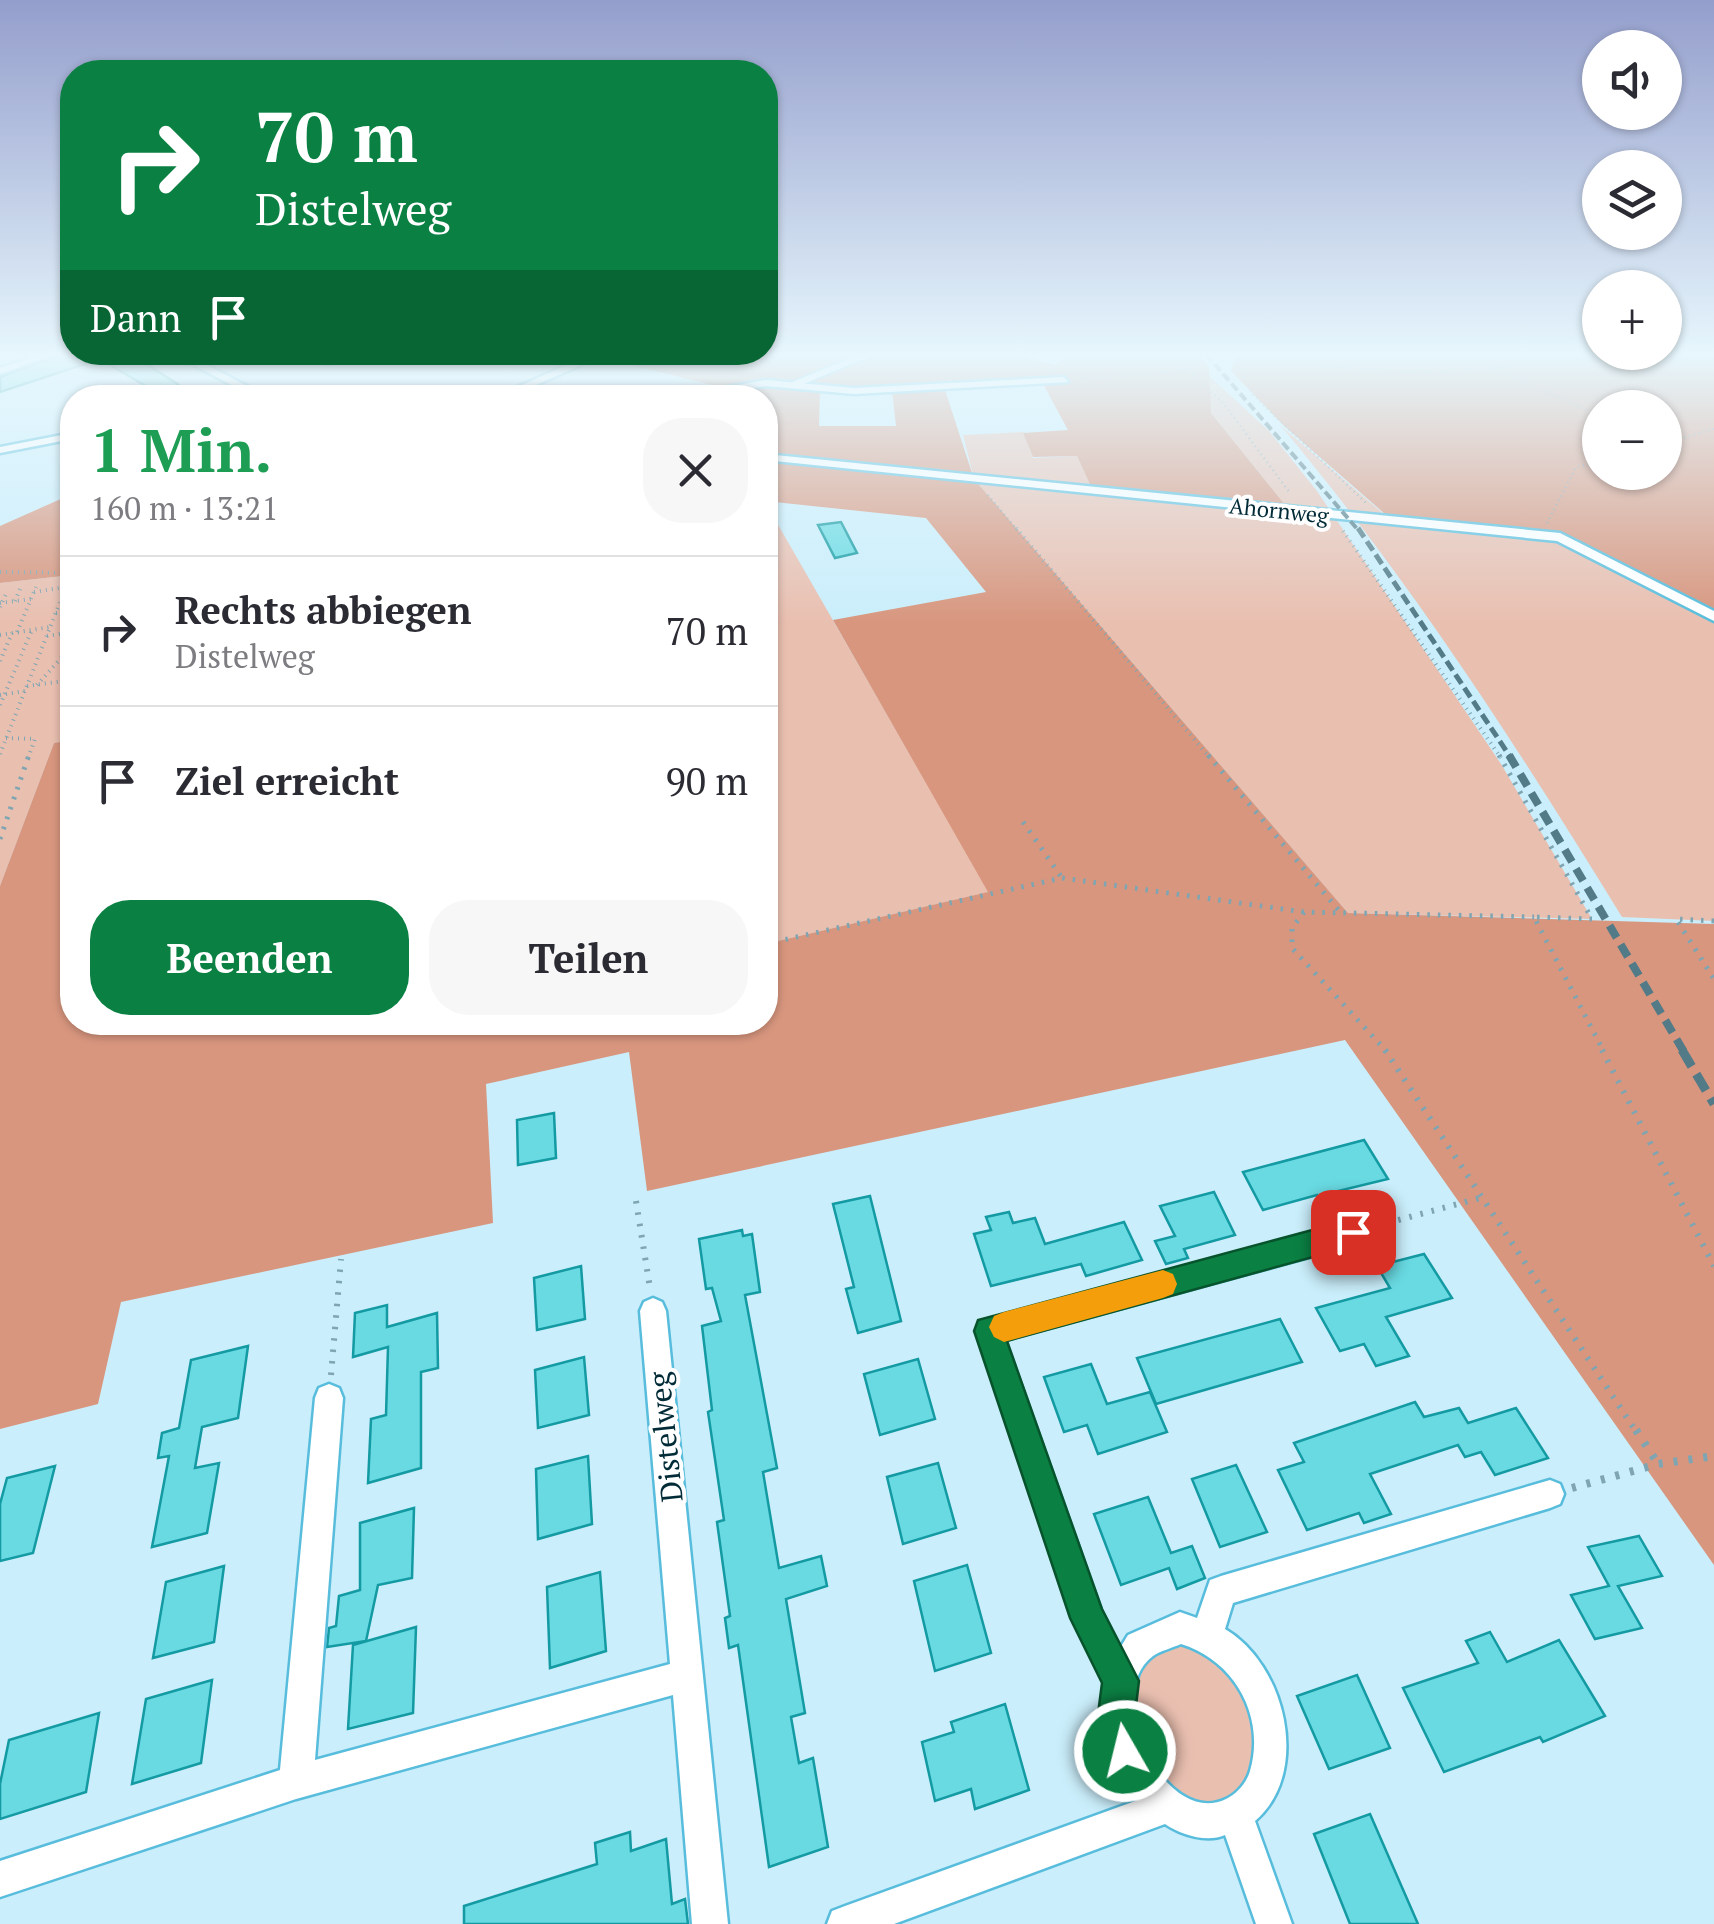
<!DOCTYPE html>
<html lang="de">
<meta charset="utf-8">
<style>
:root{--surface:#fff;--page:#f7f7f7;--text:#2b2b33;--muted:#7c7c81;--line:#e1e1e2;--accent:#0b8043}
body{margin:0;font-family:"PT Serif",serif;background:var(--page);color:var(--text);height:100vh;display:flex;flex-direction:column;font-size:38px;white-space:nowrap}
*{box-sizing:border-box;margin:0}
p{font-size:32px;color:var(--muted)}
.icon{flex:none;width:55px;height:55px;fill:none;stroke:currentColor;stroke-width:2;stroke-linecap:round;stroke-linejoin:round}
.map{position:relative;flex:1;overflow:hidden}
.details{position:absolute;left:60px;top:385px;width:718px;height:650px;display:flex;flex-direction:column;background:var(--surface);border-radius:40px;box-shadow:0 2px 8px #0004}
.details>*{flex:none}
.guide{position:absolute;left:60px;top:60px;width:718px;height:305px;border-radius:40px;box-shadow:0 2px 8px #0004;background:#0b8043;color:#fff;overflow:hidden}
.controls{position:absolute;left:1582px;top:30px;display:grid;gap:20px}
.controls a{display:grid;place-items:center;width:100px;height:100px;border-radius:50%;background:var(--surface);box-shadow:0 2px 8px #0004;font-size:50px}
.pin{position:absolute;display:grid;place-items:center;width:85px;height:85px;color:#fff;margin:-42px;border-radius:20px;box-shadow:0 5px 15px #0006}
.me{position:absolute;width:110px;margin:-55px;rotate:352deg;stroke-linejoin:round;filter:drop-shadow(0 0 8px #0008)}
.turn{display:flex;align-items:center;gap:35px;height:210px;padding:0 30px;font-size:45px}
.turn .icon{width:130px;height:130px;stroke-width:2.5}
.turn b{display:block;font-size:70px;line-height:85px}
.then{display:flex;align-items:center;height:95px;padding:0 30px;background:#0003;gap:20px;font-size:38px}
.round{display:grid;place-items:center;flex:none;width:105px;height:105px;border-radius:40px;background:var(--page)}
.head{display:flex;align-items:center;justify-content:space-between;height:170px;padding:0 30px}
h1{font-size:60px;font-weight:600;line-height:75px;color:#1e9e55}
.cta{display:flex;gap:20px;margin-top:auto;padding:20px 30px}
.cta a{flex:1;height:115px;border-radius:40px;background:var(--accent);color:#fff;font-size:40px;font-weight:600;line-height:115px;text-align:center}
.cta a+a{background:var(--page);color:var(--text)}
ul{padding:0;list-style:none}
li{display:flex;align-items:center;gap:30px;height:150px;padding:0 30px;border-top:2px solid var(--line)}
li div{flex:1}
li b{display:block;font-size:38px}
li em{font-style:normal}
.map>svg:first-child{display:block}
.green{fill:#e9bfb0}
.forest{fill:#d8967e;fill-rule:evenodd}
.building{fill:#69dae2;stroke:#139aa2;stroke-width:2.5}
.lines{fill:none;stroke-linecap:round;stroke-linejoin:round}
.lane-casing{stroke:#58bddc;stroke-width:9}
.street-casing{stroke:#58bddc;stroke-width:5}
.path-far4{stroke:#7fa5b2;stroke-width:2.5;stroke-dasharray:1 4;stroke-linecap:butt}
.path-far3{stroke:#7fa5b2;stroke-width:4;stroke-dasharray:1 5;stroke-linecap:butt}
.path-far2{stroke:#7fa5b2;stroke-width:5;stroke-dasharray:2.5 8;stroke-linecap:butt}
.path-far1{stroke:#7fa5b2;stroke-width:6;stroke-dasharray:2.5 9;stroke-linecap:butt}
.path{stroke:#7fa5b2;stroke-width:8;stroke-dasharray:4 11;stroke-linecap:butt}
.lane{stroke:#fff;stroke-width:6}
.street{fill:#fff;fill-rule:evenodd}
.rail-far3{stroke:#527b87;stroke-width:4;stroke-dasharray:9 4;stroke-linecap:butt}
.rail-far2{stroke:#527b87;stroke-width:5;stroke-dasharray:11 5;stroke-linecap:butt}
.rail-far1{stroke:#527b87;stroke-width:8;stroke-dasharray:14 8;stroke-linecap:butt}
.rail{stroke:#527b87;stroke-width:9;stroke-dasharray:19 9;stroke-linecap:butt}
.route{fill:#0b8043;stroke:#07532c;stroke-width:2.5}
.slow{fill:#f59e0b}
.labels{text-anchor:middle;dominant-baseline:central;stroke-width:8;stroke-linejoin:round;paint-order:stroke}
.far-street-label{font-size:22px;fill:#002b37;stroke:#fff}
.near-street-label{font-size:30px;fill:#002b37;stroke:#fff}
</style>
<div class="map">
<svg width="1714" height="1924" viewBox="0 0 1714 1924">
<rect width="100%" height="100%" fill="#caeefb"/>
<g class="green">
<polygon points="1205,372 1269,431 1317,491 1501,764 1592,919 1348,913 974,479 963,435 1023,432 1033,458 1077,456 1093,491 1289,510 1211,413"/>
<path d="M1280 425 1392 521 1560 537 1714 616V921L1622 917C1517 746 1409 578 1280 425Z"/>
<polygon points="765,502 989,892 765,944"/>
<polygon points="72,575 72,740 54,743 0,886 0,583"/>
<polygon points="1207,1636 1268,1718 1236,1816 1164,1807 1120,1681 1132,1651"/>
</g>
<g class="forest">
<path d="M601 354H1014L1055 365 1072 354H1197L1209 367 1211 413 1290 511 1093 491 1077 456 1033 457 1023 433 1068 430 1042 382 944 387 974 479 1348 913 1714 924V1565L1345 1040 647 1191 629 1052 486 1084 493 1223 121 1302 98 1404 0 1429V886L54 743 72 740V1022H765V944L988 892 833 620 986 592 926 518 765 501V398L722 397 728 389 595 356ZM820 389 892 390 896 426H819Z"/>
<path d="M1237 354H1714V615L1560 535 1393 521 1283 425 1231 371ZM1600 408H1665V472H1600Z"/>
<polygon points="72,494 72,575 0,583 0,526"/>
</g>
<g class="building">
<polygon points="61,354 131,354 199,398 166,398 100,359 0,392 0,377"/>
<polygon points="841,522 857,553 835,558 818,525"/>
<polygon points="554,1113 556,1158 518,1165 517,1120"/>
<polygon points="1364,1140 1388,1179 1338,1191 1351,1212 1330,1218 1317,1195 1263,1210 1243,1172"/>
<polygon points="1214,1192 1235,1235 1184,1249 1188,1258 1166,1264 1155,1241 1175,1236 1160,1206"/>
<polygon points="870,1196 901,1321 858,1333 846,1289 854,1287 833,1204"/>
<polygon points="1009,1212 1013,1223 1035,1218 1045,1244 1124,1222 1142,1260 1086,1276 1081,1264 991,1286 974,1234 991,1230 986,1217"/>
<polygon points="742,1230 743,1236 752,1234 760,1292 745,1295 777,1468 763,1472 779,1568 821,1556 827,1586 786,1599 805,1713 791,1717 799,1763 813,1758 828,1847 769,1867 738,1645 729,1648 725,1618 730,1616 717,1522 724,1520 708,1412 712,1410 702,1326 721,1321 712,1288 706,1289 699,1239"/>
<polygon points="1424,1254 1452,1298 1386,1317 1409,1356 1376,1366 1364,1344 1340,1351 1316,1308 1390,1288 1377,1266"/>
<polygon points="581,1266 585,1319 537,1330 534,1278"/>
<polygon points="387,1305 387,1327 437,1313 438,1368 421,1372 421,1468 368,1483 371,1419 386,1415 388,1347 353,1357 355,1313"/>
<polygon points="1280,1319 1302,1362 1156,1404 1137,1358"/>
<polygon points="248,1346 238,1418 202,1427 195,1468 219,1463 207,1533 152,1547 169,1456 158,1458 162,1433 179,1428 191,1360"/>
<polygon points="584,1357 589,1415 538,1428 535,1370"/>
<polygon points="918,1359 935,1419 880,1435 864,1374"/>
<polygon points="1091,1364 1107,1404 1150,1392 1167,1432 1098,1454 1087,1425 1064,1432 1044,1377"/>
<polygon points="1415,1402 1424,1417 1459,1408 1468,1423 1516,1408 1548,1458 1495,1475 1481,1452 1465,1457 1458,1445 1370,1474 1391,1514 1364,1523 1359,1513 1307,1530 1278,1470 1304,1462 1294,1443"/>
<polygon points="588,1456 592,1524 538,1539 536,1469"/>
<polygon points="938,1463 956,1528 903,1544 887,1477"/>
<polygon points="1236,1465 1267,1532 1220,1547 1192,1479"/>
<polygon points="55,1466 33,1553 0,1561 0,1504 7,1478"/>
<polygon points="1148,1497 1171,1553 1192,1546 1205,1578 1177,1589 1169,1568 1121,1585 1094,1514"/>
<polygon points="414,1508 412,1578 378,1585 366,1641 327,1647 329,1628 336,1626 339,1596 360,1590 360,1523"/>
<polygon points="1639,1536 1662,1576 1618,1586 1642,1628 1595,1639 1571,1595 1609,1586 1588,1547"/>
<polygon points="967,1565 991,1653 935,1671 914,1581"/>
<polygon points="224,1566 214,1642 153,1658 166,1582"/>
<polygon points="600,1572 606,1651 550,1668 547,1587"/>
<polygon points="416,1627 413,1713 348,1729 353,1645"/>
<polygon points="1490,1632 1507,1662 1559,1640 1605,1716 1543,1742 1540,1737 1444,1772 1403,1688 1478,1663 1466,1641"/>
<polygon points="1357,1675 1390,1748 1329,1769 1297,1696"/>
<polygon points="212,1680 201,1763 132,1784 146,1699"/>
<polygon points="1005,1704 1029,1790 975,1809 971,1789 935,1801 922,1742 954,1732 951,1722"/>
<polygon points="99,1713 86,1792 0,1819 0,1784 9,1740"/>
<polygon points="1370,1814 1418,1924 1350,1924 1314,1834"/>
<polygon points="630,1832 631,1851 666,1839 672,1904 685,1899 688,1924 464,1924 464,1906 597,1864 595,1843"/>
</g>
<g class="lines">
<g class="lane-casing">
<g id="lane">
<polyline points="793,385 868,354"/>
<polyline points="63,437 72,449"/>
</g>
</g>
<g class="street-casing">
<g id="street">
<polygon points="42,354 57,354 0,374 0,368"/>
<polygon points="173,354 186,354 270,398 256,398"/>
<polygon points="309,354 322,354 337,362 328,364"/>
<polygon points="592,354 606,354 507,398 492,398"/>
<polygon points="1064,377 1068,382 854,394 766,386 694,398 666,398 766,380 854,388"/>
<polygon points="72,433 72,439 0,453 0,447"/>
<polygon points="765,454 1560,533 1714,611 1714,621 1557,541 765,460"/>
<path d="M1353 1221 1362 1225 1365 1233 1362 1241 1353 1245 1005 1340 1101 1610 1120 1648 1128 1635 1180 1612 1197 1618 1210 1580 1221 1576 1550 1480 1560 1484 1564 1494 1560 1504 1550 1508 1233 1603 1225 1629C1285 1664 1312 1772 1255 1821L1292 1924H1256L1225 1835C1207 1843 1181 1835 1165 1824L894 1924H827L832 1911 845 1906 1138 1800 1113 1756 1101 1717 1104 1682 1073 1617 976 1331 980 1322ZM1181 1644C1234 1660 1266 1716 1250 1771 1247 1782 1237 1794 1226 1799 1165 1829 1101 1694 1153 1656 1160 1651 1172 1648 1181 1644Z"/>
<polygon points="653,1298 662,1302 666,1311 728,1924 692,1924 673,1695 296,1799 0,1897 0,1861 280,1770 315,1398 319,1388 329,1384 339,1388 343,1398 315,1760 670,1664 640,1311 644,1302"/>
</g>
</g>
<g class="path-far4">
<polyline points="1171,354 1224,404 1290,493"/>
<polyline points="1233,354 1253,395 1366,503"/>
<path d="M1236 361C1292 359 1344 369 1399 372 1454 374 1517 366 1570 354"/>
<polyline points="1490,367 1600,416"/>
<polyline points="1076,379 1188,370"/>
<polyline points="1665,443 1714,429"/>
<polyline points="988,495 1018,531"/>
<polyline points="1547,523 1576,467 1600,461"/>
</g>
<g class="path-far3">
<polyline points="1016,528 1210,758"/>
<polyline points="1343,531 1501,758"/>
<polyline points="0,572 72,573"/>
<polyline points="34,592 72,586"/>
<polyline points="15,601 20,589"/>
<polyline points="0,603 31,599"/>
<polyline points="0,607 7,592"/>
<polyline points="56,613 72,611"/>
<polyline points="17,632 36,587"/>
<polyline points="0,635 50,627"/>
<polyline points="47,636 72,632"/>
<polyline points="0,661 12,633"/>
<polyline points="37,685 62,657 72,634"/>
<polyline points="27,686 64,681 72,672"/>
<polyline points="0,695 25,691"/>
<polyline points="0,705 32,630"/>
<polyline points="6,738 35,739 28,758"/>
<polyline points="0,754 66,587"/>
</g>
<g class="path-far2">
<polyline points="1208,755 1341,913"/>
<polyline points="1499,755 1592,919"/>
<polyline points="1023,822 1062,878"/>
<polyline points="0,839 29,755"/>
<polyline points="1304,912 1292,928 1292,948 1387,1052"/>
<polyline points="1592,919 1534,917 1604,1052"/>
<polyline points="1714,921 1676,919 1714,979"/>
<polyline points="765,944 1062,878 1304,912 1534,917"/>
</g>
<g class="path-far1">
<polyline points="1385,1050 1637,1433"/>
<polyline points="1602,1050 1714,1266"/>
<polyline points="636,1201 650,1288"/>
<polyline points="1376,1226 1484,1197"/>
<polyline points="331,1375 341,1259"/>
</g>
<g class="path">
<polyline points="1636,1430 1658,1464"/>
<polyline points="1572,1488 1658,1464 1714,1456"/>
</g>
<use href="#lane" class="lane"/>
<use href="#street" class="street"/>
<polyline class="rail-far3" points="1206,354 1359,531"/>
<polyline class="rail-far2" points="1358,528 1511,758"/>
<polyline class="rail-far1" points="1509,755 1684,1052"/>
<polyline class="rail" points="1682,1050 1714,1104"/>
</g>
<linearGradient id="sky" x2="0" y2="1"><stop stop-color="#949ecc"/><stop offset="0.57" stop-color="#e7f7fd"/><stop offset="1" stop-color="#e7f7fd" stop-opacity="0"/></linearGradient>
<rect width="1714" height="623" fill="url(#sky)"/>
<polygon class="route" points="1353,1219 1363,1223 1367,1232 1363,1242 1353,1246 1007,1341 1102,1609 1139,1681 1135,1714 1144,1751 1138,1764 1125,1770 1112,1764 1098,1714 1102,1683 1070,1618 974,1331 978,1320"/>
<polygon class="slow" points="1163,1270 1173,1274 1177,1284 1173,1294 1163,1298 1004,1342 994,1337 989,1327 994,1316 1004,1312"/>
<g class="labels">
<g class="far-street-label">
<text transform="translate(1279 510) rotate(6)">Ahornweg</text>
</g>
<g class="near-street-label">
<text transform="translate(665 1437) rotate(-96)">Distelweg</text>
</g>
</g>
</svg>
<div class="controls">
<a><svg class="icon" aria-label="sound" viewBox="0 0 24 24"><path d="M4 9h4l5-4v14l-5-4H4zM17 9q2 3 0 6"/></svg></a>
<a><svg class="icon" aria-label="layers" viewBox="0 0 24 24"><path d="M12 4l9 5-9 5-9-5zM3 14l9 5 9-5"/></svg></a>
<a>+</a>
<a>−</a>
</div>
<div class="pin" style="left:1353px;top:1232px;background:#d93025"><svg class="icon" aria-label="arrive" viewBox="0 0 24 24"><path d="M6 21V4h12l-3 4 3 4H6"/></svg></div>
<svg class="me" style="left:1125px;top:1751px" viewBox="-20 -20 40 40"><circle r="17" fill="#0b8043" stroke="#fff" stroke-width="3"/><path d="M0-11L8 9 0 5-8 9z" fill="#fff"/></svg>
<div class="guide">
<div class="turn"><svg class="icon" aria-label="right" viewBox="0 0 24 24"><path d="M7 20v-9h11M14 6l5 5-5 5"/></svg><div><b>70 m</b>Distelweg</div></div>
<div class="then">Dann<svg class="icon" aria-label="arrive" viewBox="0 0 24 24"><path d="M6 21V4h12l-3 4 3 4H6"/></svg></div>
</div>
<section class="details">
<div class="head"><div><h1>1 Min.</h1><p>160 m · 13:21</p></div><a class="round"><svg class="icon" aria-label="close" viewBox="0 0 24 24"><path d="M6 6l12 12M18 6L6 18"/></svg></a></div>
<ul>
<li><svg class="icon" aria-label="right" viewBox="0 0 24 24"><path d="M7 20v-9h11M14 6l5 5-5 5"/></svg><div><b>Rechts abbiegen</b><p>Distelweg</p></div><em>70 m</em></li>
<li><svg class="icon" aria-label="arrive" viewBox="0 0 24 24"><path d="M6 21V4h12l-3 4 3 4H6"/></svg><div><b>Ziel erreicht</b></div><em>90 m</em></li>
</ul>
<div class="cta"><a>Beenden</a><a>Teilen</a></div>
</section>
</div>
